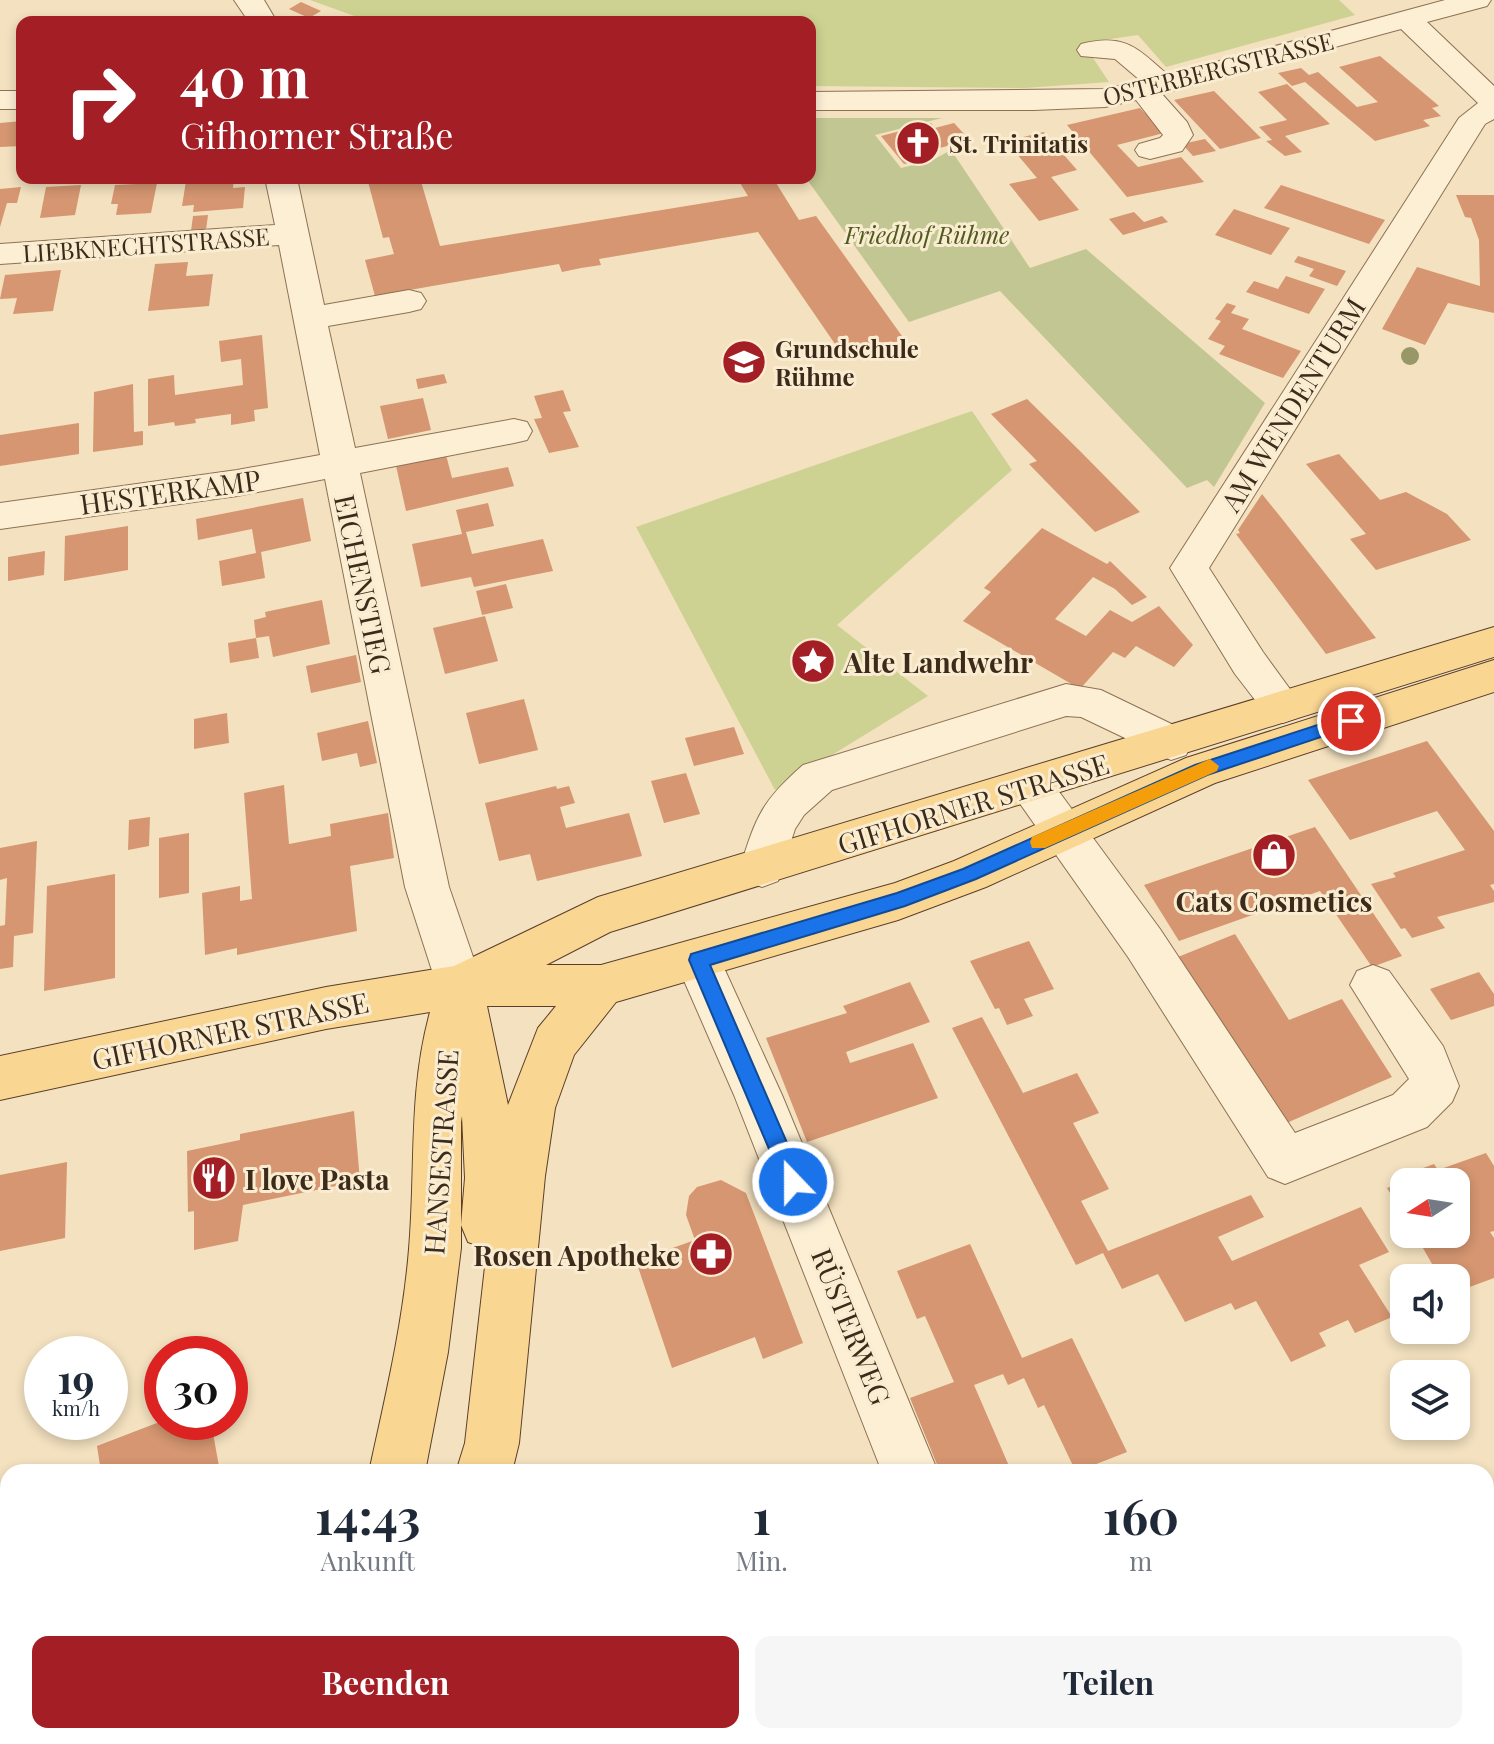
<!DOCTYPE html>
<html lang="de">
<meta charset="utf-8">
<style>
:root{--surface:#fff;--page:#f6f6f7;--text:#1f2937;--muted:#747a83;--accent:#a31f25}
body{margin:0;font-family:"Playfair Display",serif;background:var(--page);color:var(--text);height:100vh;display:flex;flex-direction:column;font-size:30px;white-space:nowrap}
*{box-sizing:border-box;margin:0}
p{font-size:26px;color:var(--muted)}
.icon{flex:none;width:44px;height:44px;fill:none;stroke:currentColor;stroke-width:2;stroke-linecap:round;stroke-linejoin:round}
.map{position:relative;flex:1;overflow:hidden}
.side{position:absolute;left:0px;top:1464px;width:1494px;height:280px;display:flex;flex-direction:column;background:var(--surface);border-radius:24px 24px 0 0;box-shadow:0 4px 12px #0003}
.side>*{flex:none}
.hud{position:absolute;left:16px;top:16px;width:800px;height:168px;border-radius:16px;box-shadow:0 4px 12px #0003;background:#a31f25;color:#fff;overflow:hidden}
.needle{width:52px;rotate:258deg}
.fabs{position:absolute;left:1390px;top:1168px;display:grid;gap:16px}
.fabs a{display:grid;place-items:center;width:80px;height:80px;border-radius:16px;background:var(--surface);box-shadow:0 4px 12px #0003;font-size:40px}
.speed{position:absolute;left:24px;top:1336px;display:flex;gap:16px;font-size:40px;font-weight:700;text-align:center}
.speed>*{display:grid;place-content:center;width:104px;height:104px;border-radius:50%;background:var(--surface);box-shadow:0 4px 12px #0003;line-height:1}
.speed small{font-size:20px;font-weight:400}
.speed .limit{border:12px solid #d22;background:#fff;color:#111}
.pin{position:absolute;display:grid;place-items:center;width:68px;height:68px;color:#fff;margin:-34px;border:4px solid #fff;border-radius:50%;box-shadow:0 2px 8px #0007}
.me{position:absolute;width:88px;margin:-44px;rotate:338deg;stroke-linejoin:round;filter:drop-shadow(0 0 6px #0008)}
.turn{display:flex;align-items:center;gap:28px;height:168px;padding:0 32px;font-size:36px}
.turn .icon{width:104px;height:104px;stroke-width:2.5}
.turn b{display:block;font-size:56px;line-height:68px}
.eta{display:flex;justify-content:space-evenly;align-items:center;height:136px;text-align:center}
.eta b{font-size:48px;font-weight:700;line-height:56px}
.primary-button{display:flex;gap:16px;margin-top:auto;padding:16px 32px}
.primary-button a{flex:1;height:92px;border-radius:16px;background:var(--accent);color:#fff;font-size:32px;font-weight:700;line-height:92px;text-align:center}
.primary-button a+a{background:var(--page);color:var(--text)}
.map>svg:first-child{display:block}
.green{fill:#cdd292}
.cemetery{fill:#c2c692}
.building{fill:#d59671}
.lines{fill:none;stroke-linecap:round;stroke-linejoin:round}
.minor-casing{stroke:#8e7155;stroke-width:2}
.major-casing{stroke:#5b3f2a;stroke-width:2}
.minor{fill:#fcefd4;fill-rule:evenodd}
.major{fill:#fad693;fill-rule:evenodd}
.tram{stroke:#3c2a1b;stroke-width:2}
.tree{fill:#989768}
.route{fill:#1a73e8;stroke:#114b97;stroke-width:2}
.slow{fill:#f59e0b}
.labels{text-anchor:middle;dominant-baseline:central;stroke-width:6;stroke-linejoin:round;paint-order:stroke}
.far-street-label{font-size:24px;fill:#3c2a1b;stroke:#f9ecd0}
.far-poi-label{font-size:24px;font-weight:bold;fill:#3c2a1b;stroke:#f9ecd0;text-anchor:start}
.far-park-label{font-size:24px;font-style:italic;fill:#4e5a20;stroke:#f9ecd0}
.street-label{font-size:28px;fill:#3c2a1b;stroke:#f9ecd0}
.poi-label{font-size:28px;font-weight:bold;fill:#3c2a1b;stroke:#f9ecd0;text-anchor:start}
</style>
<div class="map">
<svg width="1494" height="1744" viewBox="0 0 1494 1744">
<rect width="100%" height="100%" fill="#f3e1bf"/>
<g class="green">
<polygon points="310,0 1339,0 1355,15 1166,67 1138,35 1083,43 1109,82 1025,88 810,86 810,22 371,22"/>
<polygon points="972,411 1012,470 837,625 928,696 775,790 636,527"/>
</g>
<polygon class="cemetery" points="810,118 942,118 875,135 901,168 931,161 951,150 1030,268 1086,249 1265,403 1214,487 1207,480 1187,488 1000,291 909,322 806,178 810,178"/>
<g class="building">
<polygon points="301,2 321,11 309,18 289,9"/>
<polygon points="1380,56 1439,106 1432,108 1441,116 1423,120 1430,126 1375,141 1305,82 1292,86 1278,73 1301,68 1309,75 1318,72 1357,107 1378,102 1339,67"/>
<polygon points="1287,84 1330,124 1285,136 1302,152 1285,156 1266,141 1272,140 1259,127 1287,120 1258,92"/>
<polygon points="1214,91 1261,138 1220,149 1174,100"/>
<polygon points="1140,108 1164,133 1117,145 1138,167 1181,157 1204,182 1127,197 1067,125"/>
<polygon points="22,121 22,146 0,147 0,123"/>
<polygon points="931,123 935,128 954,123 966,136 947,141 951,145 913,155 918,161 904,164 881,136"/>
<polygon points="1044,132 1077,170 1051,177 1079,210 1039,221 1009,184 1037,178 1006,141"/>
<polygon points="1205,139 1216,151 1193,156 1182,144"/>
<polygon points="234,178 233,188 245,187 243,208 193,212 194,205 182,206 186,181"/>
<polygon points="367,178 420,178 440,246 748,196 737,178 773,178 799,220 816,216 907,343 846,360 758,232 599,259 601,265 581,268 562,272 559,264 375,296 365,260 394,254 389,237 383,238"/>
<polygon points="157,183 151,213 116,215 118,204 111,204 115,185"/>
<polygon points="81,185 75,215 40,218 46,187"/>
<polygon points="1281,185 1385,220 1369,244 1264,208"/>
<polygon points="21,187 17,203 7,203 0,227 0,189"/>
<polygon points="1456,195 1494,195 1494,313 1448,303 1425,345 1382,329 1417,267 1480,286 1479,240 1471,218 1465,217"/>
<polygon points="1234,209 1290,228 1271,255 1215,235"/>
<polygon points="1134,212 1144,222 1162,216 1168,222 1123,235 1109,219"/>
<polygon points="208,215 206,230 191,231 193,216"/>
<polygon points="1298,256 1318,262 1346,271 1337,286 1309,276 1314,269 1294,262"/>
<polygon points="188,262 186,276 213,274 209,306 148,311 155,264"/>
<polygon points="61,270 53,311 13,314 17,298 0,299 5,275"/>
<polygon points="1286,276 1325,289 1309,314 1246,292 1254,281 1278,289"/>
<polygon points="1227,303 1236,306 1231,313 1249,319 1242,329 1301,351 1283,378 1219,354 1225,346 1208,339 1221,321 1215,319"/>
<polygon points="262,335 268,408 254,410 255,421 231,425 231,414 195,419 196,423 175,426 174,422 148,426 148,379 174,375 175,395 243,385 241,359 221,362 219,341"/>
<polygon points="444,374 447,383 418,389 416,379"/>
<polygon points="133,384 134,432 143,431 143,445 93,452 94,392"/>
<polygon points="563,390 571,411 563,412 579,447 549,453 534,419 542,418 534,396"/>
<polygon points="423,398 431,430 388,439 380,406"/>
<polygon points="1027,399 1081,452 1140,512 1095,532 1029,464 1037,461 991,414"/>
<polygon points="79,423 79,454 0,466 0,435"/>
<polygon points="445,451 452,478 508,467 514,486 406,511 395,461"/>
<polygon points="1339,454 1380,500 1406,492 1447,514 1471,540 1376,570 1350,539 1366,534 1306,464"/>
<polygon points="1262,494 1283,520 1376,638 1326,654 1236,534 1240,533 1238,530"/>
<polygon points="303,498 311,541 261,552 265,578 222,586 219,561 256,553 252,529 198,540 196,519"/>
<polygon points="488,503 494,526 466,532 472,554 543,539 553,571 474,587 471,577 421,587 412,544 462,534 456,510"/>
<polygon points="128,526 128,570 64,581 65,536"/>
<polygon points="1042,528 1107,564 1110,561 1147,597 1132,605 1115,589 1093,577 1055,619 1086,636 1110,610 1132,622 1159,606 1193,645 1174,667 1136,646 1125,658 1113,652 1080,689 963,621 991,592 984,588"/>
<polygon points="45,551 44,575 8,581 8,557"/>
<polygon points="506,584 513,608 482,615 476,591"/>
<polygon points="322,600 330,644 273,657 269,636 256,638 254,620 266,617 265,612"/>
<polygon points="485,616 498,661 445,674 433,628"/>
<polygon points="256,638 259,658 230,663 228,643"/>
<polygon points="356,655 361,682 311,693 306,666"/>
<polygon points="524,699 538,750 479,764 466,713"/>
<polygon points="227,713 229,743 194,749 194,719"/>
<polygon points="368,721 377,763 360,767 357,753 322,761 317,733"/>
<polygon points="734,727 744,754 694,766 685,738"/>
<polygon points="1427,741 1494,831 1494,884 1490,885 1494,891 1494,902 1437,917 1445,928 1412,938 1405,928 1401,929 1371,884 1396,877 1393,873 1465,850 1437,811 1350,840 1308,780"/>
<polygon points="686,773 700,814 664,823 651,781"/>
<polygon points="284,785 289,844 331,836 330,824 388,813 394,858 350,866 357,931 237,955 237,948 205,955 202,893 240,886 240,901 252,899 244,793"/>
<polygon points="556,786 557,789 569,786 575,803 560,807 566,828 629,813 642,856 537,881 530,854 499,861 485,803"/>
<polygon points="150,817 149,846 128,850 129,820"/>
<polygon points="1315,827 1402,956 1372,967 1320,891 1179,941 1144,885"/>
<polygon points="189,833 189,893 159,898 159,838"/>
<polygon points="37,841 33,933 14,936 13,967 0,969 0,926 5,925 7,878 0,880 0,848"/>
<polygon points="115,874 115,978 44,991 47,886"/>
<polygon points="1235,934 1289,1020 1342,999 1392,1077 1282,1125 1173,959"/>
<polygon points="1029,941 1054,989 1024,999 1033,1016 1007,1025 999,1008 995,1009 970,961"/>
<polygon points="1479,972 1494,994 1494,1006 1451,1020 1430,989"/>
<polygon points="910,982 930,1022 846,1052 850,1063 913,1043 938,1098 807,1142 766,1038 847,1013 843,1006"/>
<polygon points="982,1017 1023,1093 1077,1073 1099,1113 1073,1123 1109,1189 1081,1201 1108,1251 1251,1195 1264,1217 1218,1237 1232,1261 1361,1207 1389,1252 1359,1265 1392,1317 1355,1333 1348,1320 1319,1333 1326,1346 1291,1362 1256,1301 1235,1310 1231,1303 1185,1322 1158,1274 1122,1289 1103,1253 1076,1265 952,1028"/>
<polygon points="354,1111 360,1181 243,1205 238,1241 194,1250 194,1211 188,1212 187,1151 240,1140 240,1134"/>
<polygon points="1486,1153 1494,1166 1494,1231 1490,1232 1494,1238 1494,1278 1456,1292 1456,1278 1440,1278 1415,1234 1456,1234 1456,1182 1408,1182 1404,1175 1434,1164 1438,1170"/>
<polygon points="67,1162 65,1238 0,1251 0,1175"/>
<polygon points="721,1180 746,1193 803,1343 763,1359 755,1337 672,1368 636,1261 695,1240 686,1215 689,1196 697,1187"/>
<polygon points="1404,1182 1404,1216 1387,1188"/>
<polygon points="970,1244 1022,1358 1072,1338 1127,1452 1076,1472 1044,1405 1038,1408 1024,1378 1008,1385 1003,1374 974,1385 1009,1466 994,1472 940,1472 910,1398 954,1382 925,1316 917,1319 897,1271"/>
<polygon points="162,1421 211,1422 220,1472 101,1472 97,1446"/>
<polygon points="522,1736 647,1736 644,1744 539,1744"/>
</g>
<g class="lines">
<g class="minor-casing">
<g id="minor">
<polygon points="234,0 264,0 277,22 249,22"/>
<path d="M1445 0H1491L1487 6 1427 22 1494 86V119L1485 124 1209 568 1263 652 1303 707 1297 718 1283 723 1269 718 1235 674 1170 568 1459 118 1478 103 1401 29 1162 94 1187 122 1193 135 1182 151 1150 159 1139 156 1135 150 1139 144 1160 138 1163 135 1136 100 1105 107 1034 110H810V92L1105 89 1141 81 1115 59 1081 56 1077 50 1081 44C1125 33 1137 48 1168 75Z"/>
<rect x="0" y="91" width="22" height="18"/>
<polygon points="265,178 297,178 324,305 409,290 421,293 426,301 421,309 409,312 328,326 355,448 514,419 527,422 532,431 527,440 514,443 360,473 449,887 483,986 476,1001 460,1007 444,1001 437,986 405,887 325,479 237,496 0,529 0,503 237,470 320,455 279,245 0,264 0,244 275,225"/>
<path d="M1066 684 1101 690 1186 731 1192 743 1186 755 1171 760 1081 717 1066 716 832 790 804 815 795 829 778 881 762 887 746 881 740 868C756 816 762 801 803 765Z"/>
<polygon points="1031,769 1046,774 1160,929 1295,1133 1393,1095 1409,1079 1350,985 1357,971 1373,965 1389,971 1443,1046 1459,1086 1452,1102 1427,1127 1285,1184 1268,1177 1128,957 1016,798 1010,786 1016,774"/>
<polygon points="698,940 714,946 782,1095 938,1472 882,1472 734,1095 675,960 682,946"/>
</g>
</g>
<g class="major-casing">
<g id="major">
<path d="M1494 627V657L610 932 546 965H601L895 883 954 861 1186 758 1494 660V692L1215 783 986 887 898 920 616 1002 574 1055 555 1108 545 1176 519 1443 512 1472H456L465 1443 487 1249 468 1242 461 1225 465 1178 462 1116 461 1122V1248L448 1352 425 1472H369C385 1398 403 1324 409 1249 416 1167 408 1092 430 1012L326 1029 0 1100V1056L326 987 454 966 598 897ZM487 1006H556L538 1028 508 1105Z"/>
<polygon points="301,1736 361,1736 359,1744 299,1744"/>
<polygon points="389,1736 449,1736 448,1744 388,1744"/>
</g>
</g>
<use href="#minor" class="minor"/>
<use href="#major" class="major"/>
<g class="tram">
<polyline points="1486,1533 1494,1529"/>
<polyline points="1486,1570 1494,1566"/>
<polyline points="1082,1744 1098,1736"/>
<polyline points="1158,1744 1173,1736"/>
</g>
</g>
<circle class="tree" cx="1410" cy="356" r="9"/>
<polygon class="route" points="1351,714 1360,721 1357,725 1207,775 976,879 905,906 710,965 804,1182 801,1189 793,1192 786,1189 689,960 691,954 897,893 963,869 1195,765"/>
<polygon class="slow" points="1210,759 1219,766 1217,771 1045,848 1032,848 1030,842 1032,837"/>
<defs>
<g id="church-disc" transform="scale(2.3)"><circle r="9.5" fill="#a31f25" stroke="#f9ecd0"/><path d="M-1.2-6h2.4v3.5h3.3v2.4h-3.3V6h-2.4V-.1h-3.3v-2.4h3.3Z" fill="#fff"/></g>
<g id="school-disc" transform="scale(2.3)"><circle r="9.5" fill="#a31f25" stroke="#f9ecd0"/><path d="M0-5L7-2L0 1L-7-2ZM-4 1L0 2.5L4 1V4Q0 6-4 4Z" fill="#fff"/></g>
<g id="sight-disc" transform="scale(2.3)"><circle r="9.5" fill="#a31f25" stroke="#f9ecd0"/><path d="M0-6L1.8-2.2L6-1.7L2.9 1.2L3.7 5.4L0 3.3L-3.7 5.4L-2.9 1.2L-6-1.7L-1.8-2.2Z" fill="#fff"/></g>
<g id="shop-disc" transform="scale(2.3)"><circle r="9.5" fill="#a31f25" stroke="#f9ecd0"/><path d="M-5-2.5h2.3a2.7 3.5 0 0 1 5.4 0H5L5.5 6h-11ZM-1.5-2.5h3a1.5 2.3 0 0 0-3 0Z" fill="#fff"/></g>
<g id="restaurant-disc" transform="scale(2.3)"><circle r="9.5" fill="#a31f25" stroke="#f9ecd0"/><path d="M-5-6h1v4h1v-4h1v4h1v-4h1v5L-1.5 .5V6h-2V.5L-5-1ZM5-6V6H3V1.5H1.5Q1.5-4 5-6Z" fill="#fff"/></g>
<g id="pharmacy-disc" transform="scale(2.3)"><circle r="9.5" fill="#a31f25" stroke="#f9ecd0"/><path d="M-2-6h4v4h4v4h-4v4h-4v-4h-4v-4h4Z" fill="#fff"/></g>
</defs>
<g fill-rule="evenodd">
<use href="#church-disc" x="918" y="143"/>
<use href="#school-disc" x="744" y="362"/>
<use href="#sight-disc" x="813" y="661"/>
<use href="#shop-disc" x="1274" y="855"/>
<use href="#restaurant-disc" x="214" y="1178"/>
<use href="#pharmacy-disc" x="711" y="1254"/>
</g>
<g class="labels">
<g class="far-street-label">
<text transform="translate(1218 68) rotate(-14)">OSTERBERGSTRASSE</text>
<text transform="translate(146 244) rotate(-4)">LIEBKNECHTSTRASSE</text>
</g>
<g class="far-poi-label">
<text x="949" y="143">St. Trinitatis</text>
<text x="775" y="348">Grundschule<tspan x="775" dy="28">Rühme</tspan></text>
</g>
<g class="far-park-label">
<text x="927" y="234">Friedhof Rühme</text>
</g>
<g class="street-label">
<text transform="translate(1292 404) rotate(-58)">AM WENDENTURM</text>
<text transform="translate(170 491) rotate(-8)">HESTERKAMP</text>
<text transform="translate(364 584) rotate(78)">EICHENSTIEG</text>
<text transform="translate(973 803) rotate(-17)">GIFHORNER STRASSE</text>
<text transform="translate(230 1030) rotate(-12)">GIFHORNER STRASSE</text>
<text transform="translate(440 1152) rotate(-86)">HANSESTRASSE</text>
<text transform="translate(852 1326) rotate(68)">RÜSTERWEG</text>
</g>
<g class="poi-label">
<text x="844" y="661">Alte Landwehr</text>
<text x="1274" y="900" text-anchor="middle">Cats Cosmetics</text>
<text x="245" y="1178">I love Pasta</text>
<text x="680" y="1254" text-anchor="end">Rosen Apotheke</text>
</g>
</g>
</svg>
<div class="fabs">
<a><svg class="needle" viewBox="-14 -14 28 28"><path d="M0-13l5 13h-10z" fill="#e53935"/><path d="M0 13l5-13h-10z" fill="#747a83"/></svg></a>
<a><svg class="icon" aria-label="sound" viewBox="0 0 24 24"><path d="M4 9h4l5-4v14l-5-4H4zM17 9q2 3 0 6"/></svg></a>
<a><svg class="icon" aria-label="layers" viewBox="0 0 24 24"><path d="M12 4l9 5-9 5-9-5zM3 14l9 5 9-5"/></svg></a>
</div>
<div class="speed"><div>19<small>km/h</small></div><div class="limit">30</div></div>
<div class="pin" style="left:1351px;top:721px;background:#d93025"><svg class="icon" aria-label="arrive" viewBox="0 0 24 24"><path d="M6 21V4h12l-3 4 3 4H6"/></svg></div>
<svg class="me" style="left:793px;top:1182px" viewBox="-20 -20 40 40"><circle r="17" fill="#1a73e8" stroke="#fff" stroke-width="3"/><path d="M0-11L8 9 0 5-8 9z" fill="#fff"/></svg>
<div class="hud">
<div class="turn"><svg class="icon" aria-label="right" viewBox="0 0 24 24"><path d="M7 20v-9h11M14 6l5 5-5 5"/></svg><div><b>40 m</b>Gifhorner Straße</div></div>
</div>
<section class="side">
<div class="eta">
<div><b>14:43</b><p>Ankunft</p></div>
<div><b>1</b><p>Min.</p></div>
<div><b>160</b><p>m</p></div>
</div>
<div class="primary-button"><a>Beenden</a><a>Teilen</a></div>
</section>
</div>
